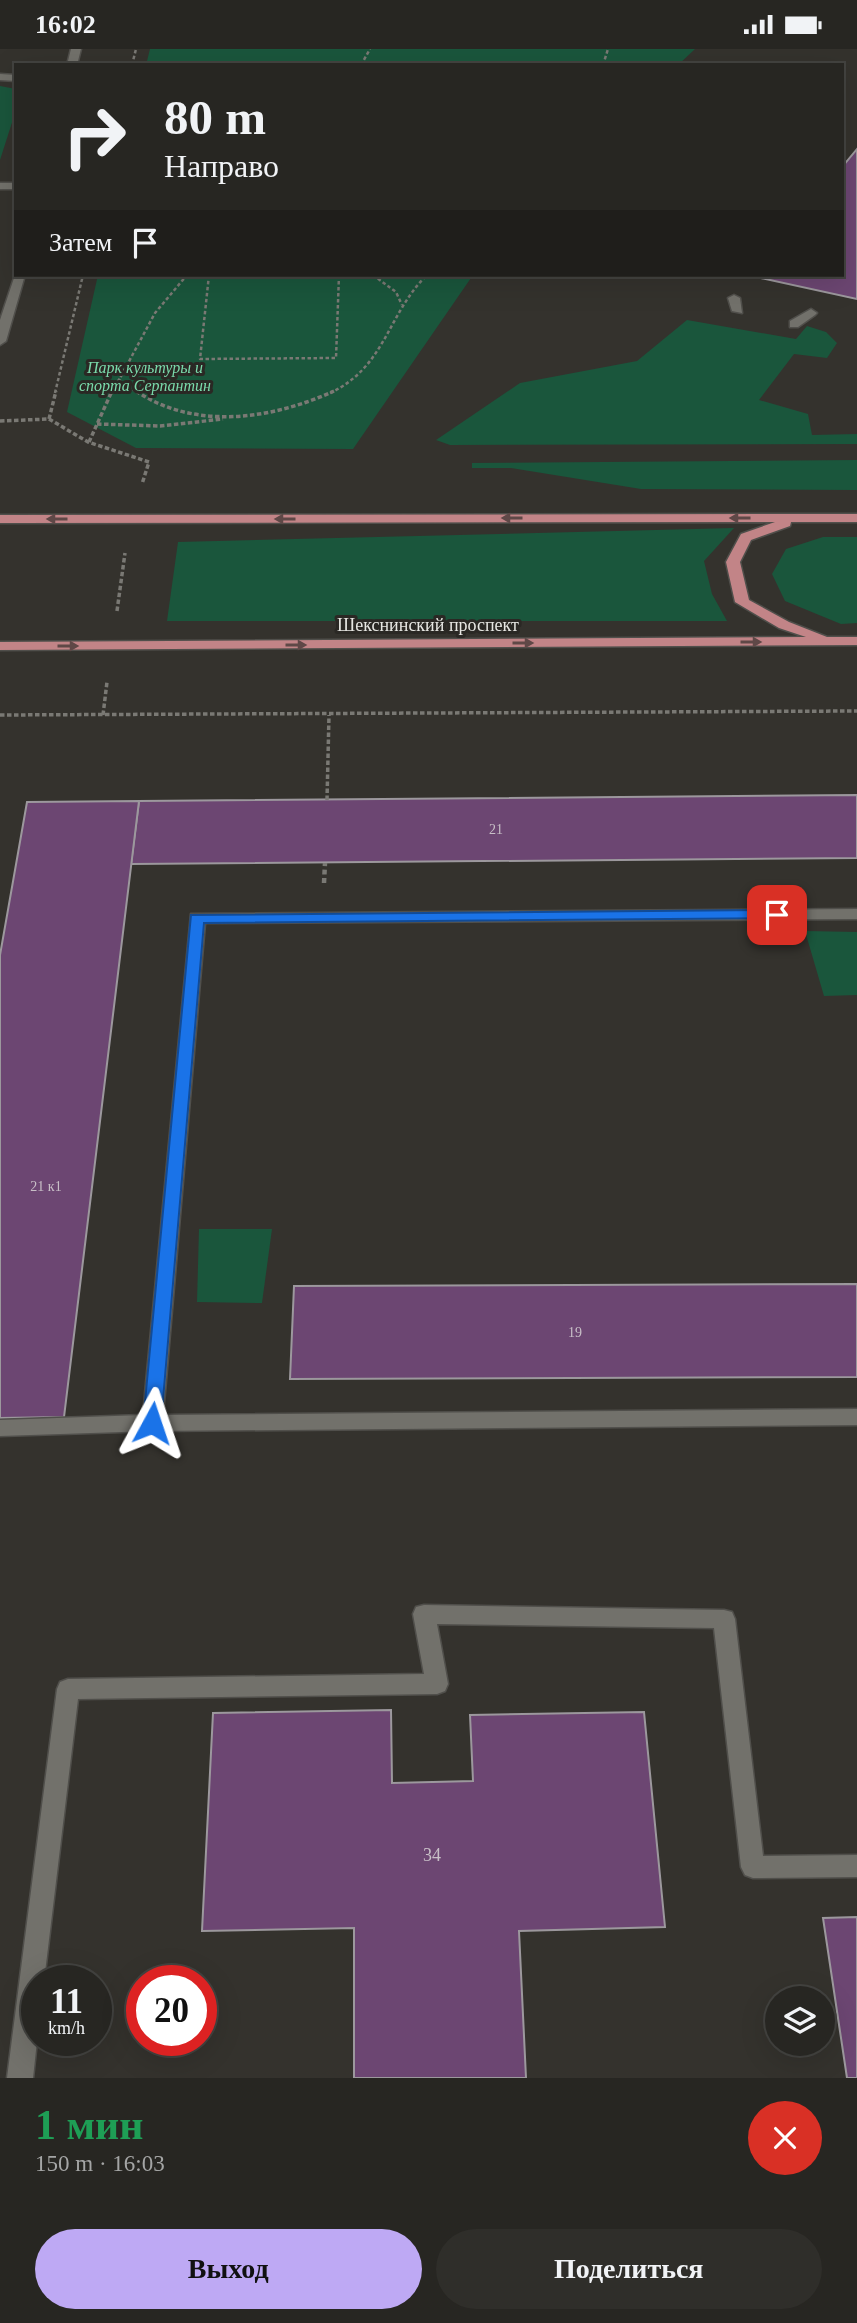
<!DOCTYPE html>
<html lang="ru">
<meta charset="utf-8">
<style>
:root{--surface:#272622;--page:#2f2e2a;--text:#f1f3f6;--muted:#a4a5a5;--line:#434340;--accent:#bea9f4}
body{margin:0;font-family:"Times New Roman",serif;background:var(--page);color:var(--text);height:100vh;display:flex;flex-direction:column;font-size:26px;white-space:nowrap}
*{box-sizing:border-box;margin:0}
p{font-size:23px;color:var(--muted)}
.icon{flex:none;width:38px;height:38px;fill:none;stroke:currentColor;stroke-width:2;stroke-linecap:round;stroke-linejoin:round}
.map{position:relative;height:2029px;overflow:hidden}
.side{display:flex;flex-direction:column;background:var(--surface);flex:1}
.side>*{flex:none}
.guide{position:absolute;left:14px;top:14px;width:830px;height:214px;border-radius:0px;box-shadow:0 7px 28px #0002,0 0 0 2px var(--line);background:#272622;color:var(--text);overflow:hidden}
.tools{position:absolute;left:765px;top:1937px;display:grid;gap:14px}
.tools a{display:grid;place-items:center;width:70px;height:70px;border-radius:50%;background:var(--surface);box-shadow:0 7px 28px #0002,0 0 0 2px var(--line);font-size:35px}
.speed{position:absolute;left:21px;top:1916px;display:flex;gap:14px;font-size:35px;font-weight:700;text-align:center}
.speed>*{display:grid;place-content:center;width:91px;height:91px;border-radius:50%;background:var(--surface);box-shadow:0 7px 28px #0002,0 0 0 2px var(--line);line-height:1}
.speed small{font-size:18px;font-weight:400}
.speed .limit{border:10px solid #d22;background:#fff;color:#111}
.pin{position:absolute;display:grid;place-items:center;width:60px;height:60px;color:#fff;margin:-30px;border-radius:14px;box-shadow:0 4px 10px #0006}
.me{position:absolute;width:77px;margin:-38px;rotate:5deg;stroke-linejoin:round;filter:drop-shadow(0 0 5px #0008)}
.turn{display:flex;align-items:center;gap:24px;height:147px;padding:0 35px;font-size:32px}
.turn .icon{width:91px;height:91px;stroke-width:2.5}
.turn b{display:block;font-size:49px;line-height:60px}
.then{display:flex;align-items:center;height:66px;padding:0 35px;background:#0003;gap:14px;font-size:26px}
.round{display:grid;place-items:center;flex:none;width:74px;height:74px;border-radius:37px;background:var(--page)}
.overview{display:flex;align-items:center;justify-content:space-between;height:119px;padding:0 35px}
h1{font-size:42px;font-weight:700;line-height:52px;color:#1e9e55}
.button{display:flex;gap:14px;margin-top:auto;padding:14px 35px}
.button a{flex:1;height:80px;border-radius:42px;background:var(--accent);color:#111;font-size:28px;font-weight:700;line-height:80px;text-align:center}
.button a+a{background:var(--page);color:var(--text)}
.status{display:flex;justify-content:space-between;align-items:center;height:49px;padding:0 35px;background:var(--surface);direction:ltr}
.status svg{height:19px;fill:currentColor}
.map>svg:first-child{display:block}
.green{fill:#1a563c}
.building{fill:#6c4672;stroke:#9c989d;stroke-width:2}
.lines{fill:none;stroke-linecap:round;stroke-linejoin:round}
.lane-casing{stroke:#504f4b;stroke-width:3}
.secondary-casing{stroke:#504f4b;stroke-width:3}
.primary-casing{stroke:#504f4b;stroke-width:3}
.path-far2{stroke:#7a7974;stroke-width:2.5;stroke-dasharray:3.5 2.5;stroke-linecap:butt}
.path-far1{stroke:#7a7974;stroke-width:3.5;stroke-dasharray:4.5 2.5;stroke-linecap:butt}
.path{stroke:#7a7974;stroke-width:4.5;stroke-dasharray:5 3.5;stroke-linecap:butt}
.lane{fill:#72716b;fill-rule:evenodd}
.secondary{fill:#72716b;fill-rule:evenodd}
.primary{fill:#c28487;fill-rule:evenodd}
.oneway{fill:#5f4847}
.route{fill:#1a73e8;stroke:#114b97;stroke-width:2}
.labels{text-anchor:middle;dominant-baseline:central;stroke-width:6;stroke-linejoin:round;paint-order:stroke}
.number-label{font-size:14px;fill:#c8bfc7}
.far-park-label{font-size:16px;font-style:italic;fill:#7adaab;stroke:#2a2824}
.street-label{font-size:18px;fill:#e7e7e3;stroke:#2a2824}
.near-number-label{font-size:18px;fill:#c8bfc7}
</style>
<div class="status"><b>16:02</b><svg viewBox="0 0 49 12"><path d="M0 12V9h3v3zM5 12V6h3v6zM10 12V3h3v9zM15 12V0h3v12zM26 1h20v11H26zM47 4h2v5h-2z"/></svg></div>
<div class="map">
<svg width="857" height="2029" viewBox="0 0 857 2029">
<rect width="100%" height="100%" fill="#34322d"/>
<g class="green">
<polygon points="150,0 695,0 678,16 146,16"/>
<polygon points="0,37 16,40 16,61 0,111"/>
<polygon points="98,226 473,226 353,400 136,399 67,363"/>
<polygon points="687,271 796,290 807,277 826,283 837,294 827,309 794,305 759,351 808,365 812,386 857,385 857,395 450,396 436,391 520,334 637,312"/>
<polygon points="857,411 857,441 641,440 511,419 472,419 472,414"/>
<polygon points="734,479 704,512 712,545 727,572 167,572 178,493"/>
<polygon points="823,488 857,488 857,574 841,575 785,552 772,525 786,500"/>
<polygon points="805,882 857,883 857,946 824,947"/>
<polygon points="199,1180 272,1180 262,1254 197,1253"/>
</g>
<g class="building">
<polygon points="857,100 857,250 752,227 842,226 842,118"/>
<polygon points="857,746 857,809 131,815 139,752"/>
<polygon points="139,752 64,1368 0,1369 0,906 27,753"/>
<polygon points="857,1235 857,1328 290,1330 294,1237"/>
<polygon points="391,1661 392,1734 473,1732 470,1666 644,1663 665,1878 519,1882 526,2029 354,2029 354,1879 202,1882 213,1664"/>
<polygon points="857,1868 857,2029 847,2029 823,1869"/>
</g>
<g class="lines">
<g class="lane-casing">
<g id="lane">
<polygon points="0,25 16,26 16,32 0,31"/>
<rect x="0" y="134" width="16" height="6"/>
<polygon points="734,246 740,249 742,264 732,262 728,249"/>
<polygon points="811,260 817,264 815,266 798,278 790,278 790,272"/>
<polygon points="857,860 857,870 205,874 163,1366 857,1360 857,1376 152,1382 0,1387 0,1371 143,1366 191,865"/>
<polygon points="424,1556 724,1561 732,1563 735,1570 763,1807 857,1806 857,1828 753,1829 745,1826 741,1818 714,1579 437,1575 448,1635 445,1642 437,1645 78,1650 44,1932 37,1932 37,1992 33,2029 7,2029 57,1640 60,1633 68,1630 424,1625 413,1565 416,1558"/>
</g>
</g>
<g class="secondary-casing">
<g id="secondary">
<polygon points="71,0 81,0 77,16 67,16"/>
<polygon points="16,223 16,226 25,226 6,292 0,296 0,271"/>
</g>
</g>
<g class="primary-casing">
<polygon id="primary" points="857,465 857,473 791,473 790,477 751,491 740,513 749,551 789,573 827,588 857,588 857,596 0,601 0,593 806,588 779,579 735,553 726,513 741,485 775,473 0,474 0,466"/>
</g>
<g class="path-far2">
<polyline points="132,16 136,0"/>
<polyline points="361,16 370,0"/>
<polyline points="603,16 608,0"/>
<polyline points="209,226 200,310 336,309 339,226"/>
<polyline points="373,226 396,243 402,256"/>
<polyline points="118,330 138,344"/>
<polyline points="55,344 83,226"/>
<polyline points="112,344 155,264 187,226"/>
<path d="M330 344C386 318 387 265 427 226"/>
</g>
<g class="path-far1">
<path d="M136 342C195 382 273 370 334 342"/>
<polyline points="49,370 56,342"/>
<polyline points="0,372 49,370 88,393 149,413 142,435"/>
<polyline points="97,375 160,377 223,370"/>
<polyline points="89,393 112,342"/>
<polyline points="117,562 125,504"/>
<polyline points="0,666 857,662"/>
<polyline points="103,666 107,633"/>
<polyline points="327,751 329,666"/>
</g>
<polyline class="path" points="324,834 325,814"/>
<use href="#lane" class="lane"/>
<use href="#secondary" class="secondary"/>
<use href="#primary" class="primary"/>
</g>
<defs><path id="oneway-solid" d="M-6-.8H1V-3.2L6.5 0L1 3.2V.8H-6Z" transform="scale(1.75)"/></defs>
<g class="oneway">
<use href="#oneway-solid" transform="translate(512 469) rotate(180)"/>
<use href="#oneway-solid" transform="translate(740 469) rotate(180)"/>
<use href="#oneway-solid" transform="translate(57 470) rotate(-180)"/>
<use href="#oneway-solid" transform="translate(285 470) rotate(180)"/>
<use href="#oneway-solid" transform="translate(751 593)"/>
<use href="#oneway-solid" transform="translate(523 594)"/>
<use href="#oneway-solid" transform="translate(296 596)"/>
<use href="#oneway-solid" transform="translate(68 597)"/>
</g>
<polygon class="route" points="777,861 784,866 782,869 204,874 161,1374 159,1379 152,1381 146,1379 143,1374 191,866"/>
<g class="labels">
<g class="number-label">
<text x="496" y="780">21</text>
<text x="46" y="1137">21 к1</text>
<text x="575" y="1283">19</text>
</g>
<g class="far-park-label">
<text x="145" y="318">Парк культуры и<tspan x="145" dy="18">спорта Серпантин</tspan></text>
</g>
<g class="street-label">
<text x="428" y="576">Шекснинский проспект</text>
</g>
<g class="near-number-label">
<text x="432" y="1806">34</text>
</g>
</g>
</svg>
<div class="tools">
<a><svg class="icon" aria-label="layers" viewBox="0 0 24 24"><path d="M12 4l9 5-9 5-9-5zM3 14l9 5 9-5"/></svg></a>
</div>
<div class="speed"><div>11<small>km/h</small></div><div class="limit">20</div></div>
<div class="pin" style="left:777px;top:866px;background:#d93025"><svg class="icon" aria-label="arrive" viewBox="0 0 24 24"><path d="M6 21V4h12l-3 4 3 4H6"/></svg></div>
<svg class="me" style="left:152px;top:1374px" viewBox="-20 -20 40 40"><path d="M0-17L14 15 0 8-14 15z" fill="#1a73e8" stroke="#fff" stroke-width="4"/></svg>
<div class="guide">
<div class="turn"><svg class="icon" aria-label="right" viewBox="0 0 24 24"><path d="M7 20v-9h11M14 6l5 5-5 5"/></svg><div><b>80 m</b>Направо</div></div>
<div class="then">Затем<svg class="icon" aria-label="arrive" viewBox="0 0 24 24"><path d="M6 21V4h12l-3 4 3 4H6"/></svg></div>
</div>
</div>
<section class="side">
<div class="overview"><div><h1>1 мин</h1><p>150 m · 16:03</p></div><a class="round" style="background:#d93025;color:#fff"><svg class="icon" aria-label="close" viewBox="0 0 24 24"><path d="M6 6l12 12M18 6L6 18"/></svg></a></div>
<div class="button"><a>Выход</a><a>Поделиться</a></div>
</section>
